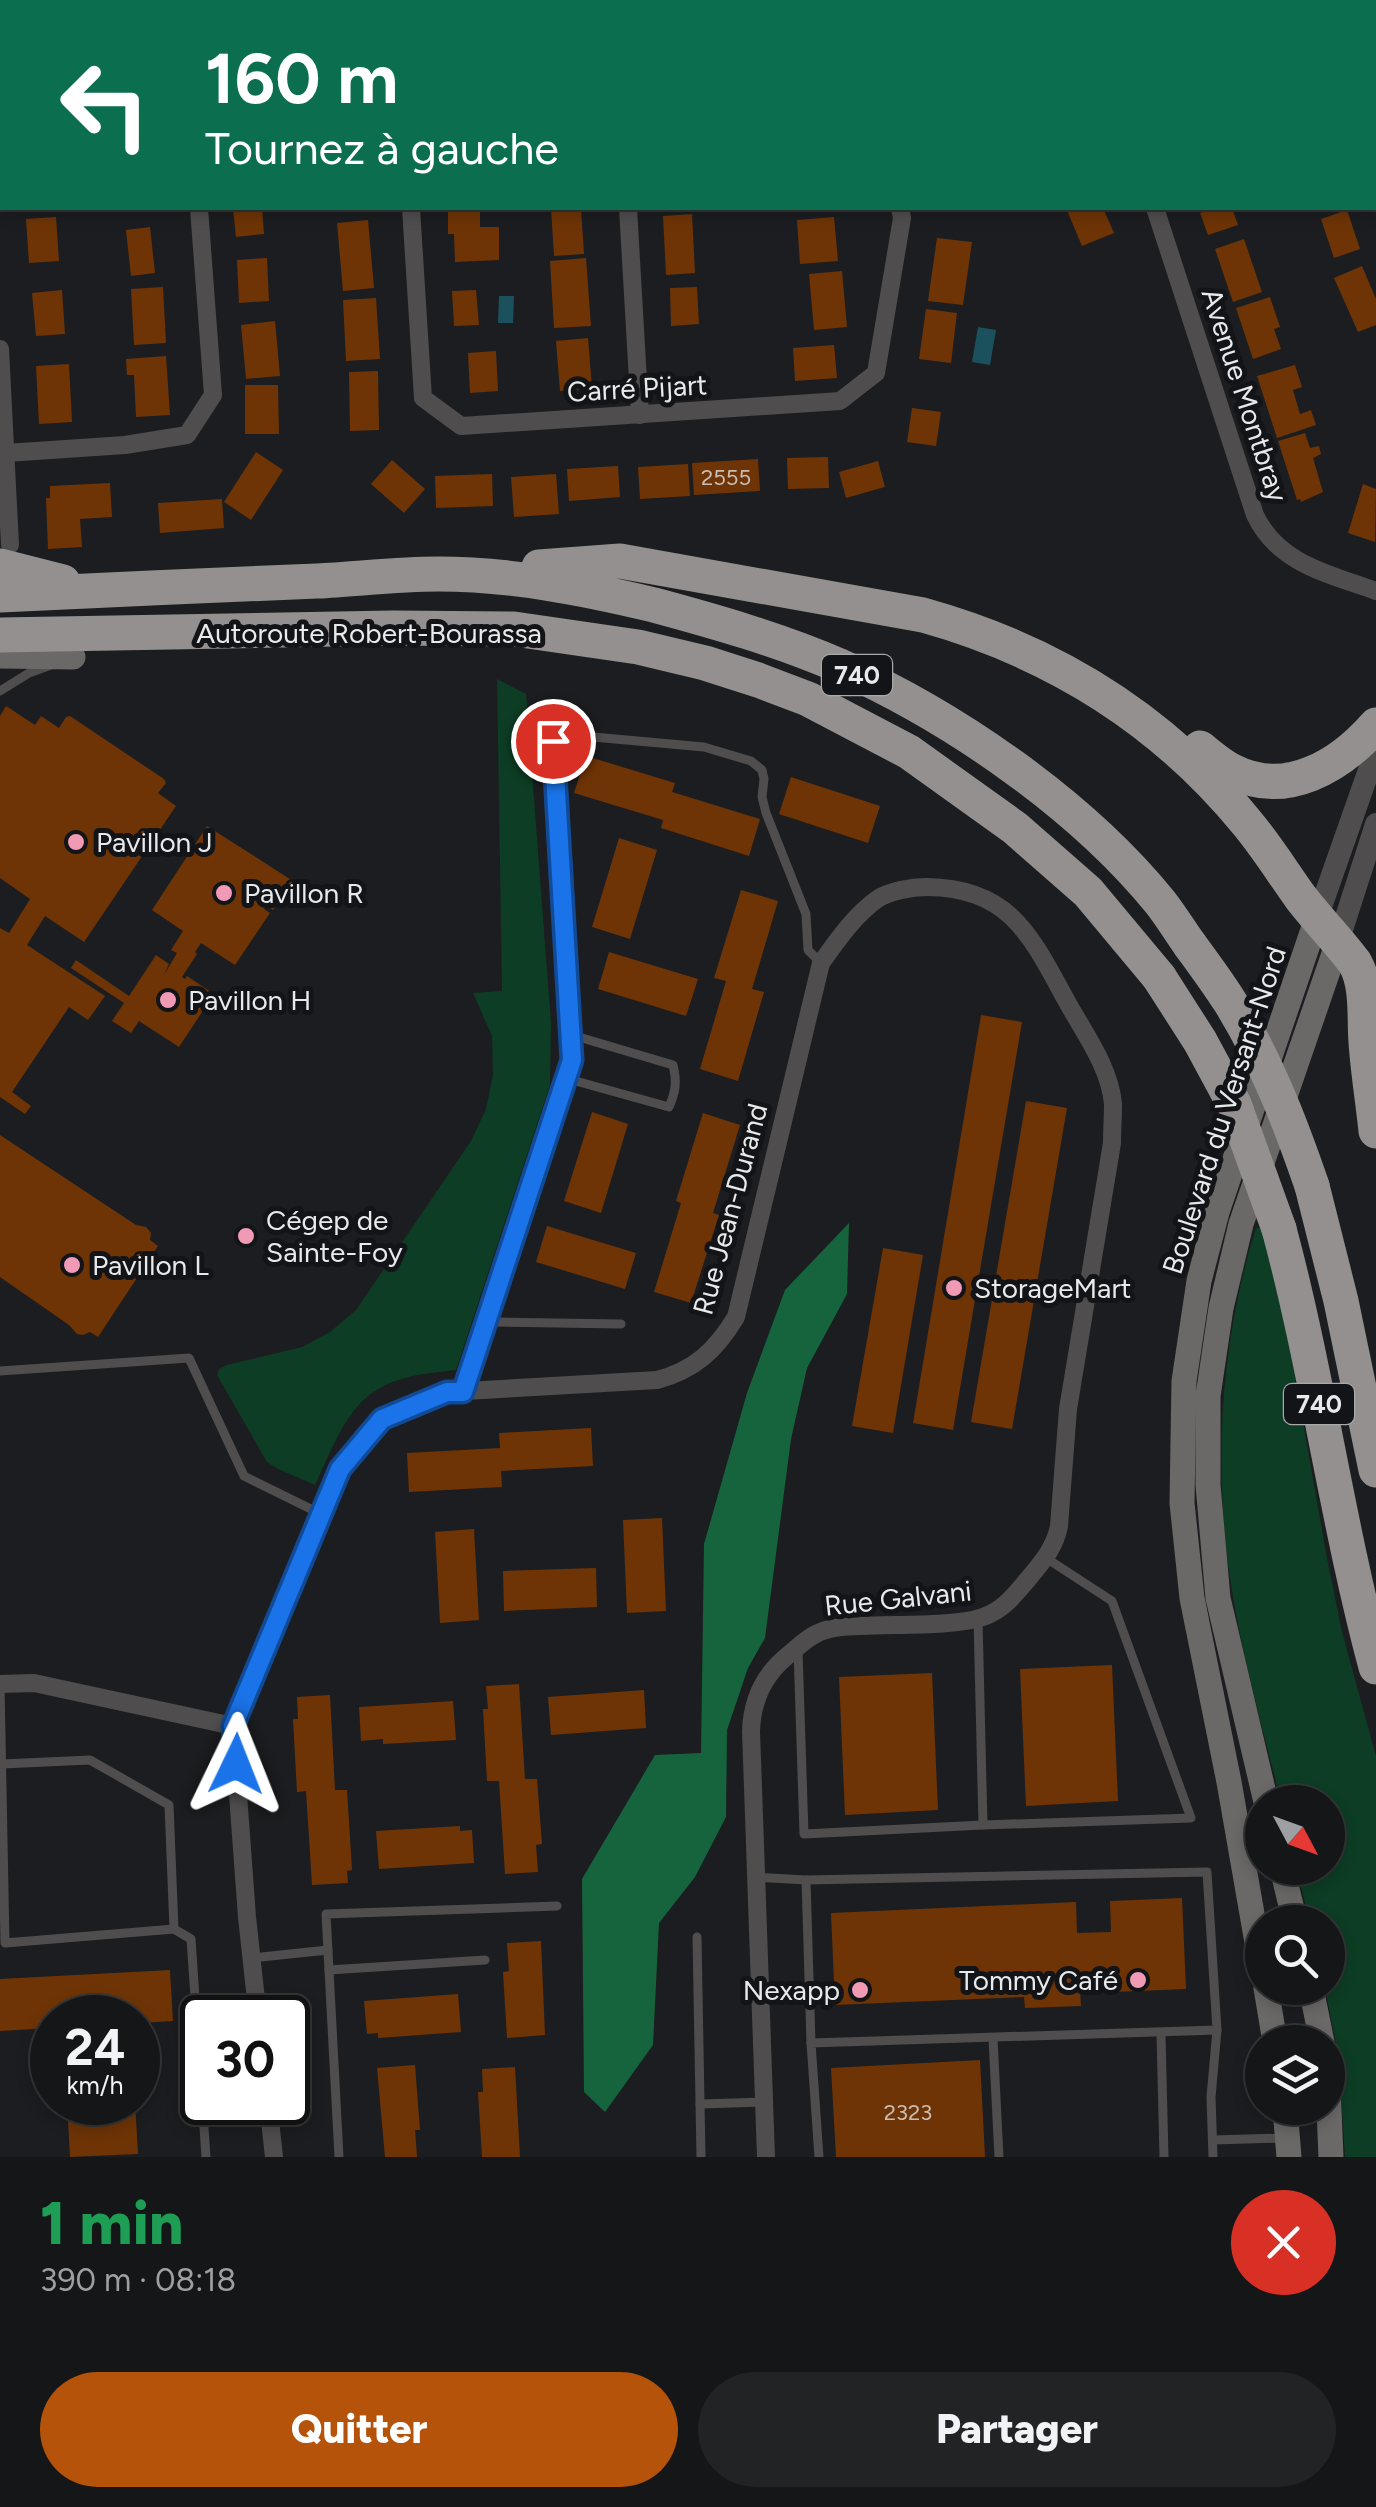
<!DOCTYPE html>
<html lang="fr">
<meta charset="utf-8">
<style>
:root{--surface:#151618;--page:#222325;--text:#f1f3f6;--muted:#9d9fa2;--line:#343537;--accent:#b45309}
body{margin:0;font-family:Figtree,sans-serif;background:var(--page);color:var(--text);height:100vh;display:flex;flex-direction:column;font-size:38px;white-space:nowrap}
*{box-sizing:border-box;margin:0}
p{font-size:32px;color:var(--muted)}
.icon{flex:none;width:55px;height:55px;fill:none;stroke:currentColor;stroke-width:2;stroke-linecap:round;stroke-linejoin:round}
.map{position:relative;height:2157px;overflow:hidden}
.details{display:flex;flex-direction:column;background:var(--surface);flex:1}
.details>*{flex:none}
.banner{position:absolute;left:0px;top:0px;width:1378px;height:210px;box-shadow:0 5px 15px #0003,0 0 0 2px var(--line);background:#0b6e4f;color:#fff;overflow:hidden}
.needle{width:65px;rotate:131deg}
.fabs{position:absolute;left:1245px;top:1785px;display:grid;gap:20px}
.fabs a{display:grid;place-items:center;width:100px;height:100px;border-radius:50%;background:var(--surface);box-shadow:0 5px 15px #0003,0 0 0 2px var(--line);font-size:50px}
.speed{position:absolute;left:30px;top:1995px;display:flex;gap:20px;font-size:50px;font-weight:700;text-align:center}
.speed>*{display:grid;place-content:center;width:130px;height:130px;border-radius:50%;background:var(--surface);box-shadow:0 5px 15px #0003,0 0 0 2px var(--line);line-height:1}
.speed small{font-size:25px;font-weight:400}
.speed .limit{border:5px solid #111;border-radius:15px;background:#fff;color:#111}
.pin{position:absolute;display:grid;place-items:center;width:85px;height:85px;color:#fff;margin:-42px;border:5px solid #fff;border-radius:50%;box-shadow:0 2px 10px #0007}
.me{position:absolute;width:110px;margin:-55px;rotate:2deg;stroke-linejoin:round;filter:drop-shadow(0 0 8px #0008)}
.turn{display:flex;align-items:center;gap:35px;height:210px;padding:0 40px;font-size:45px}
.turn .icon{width:130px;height:130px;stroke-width:2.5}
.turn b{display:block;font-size:70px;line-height:85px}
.round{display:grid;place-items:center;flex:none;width:105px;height:105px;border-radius:52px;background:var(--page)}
.head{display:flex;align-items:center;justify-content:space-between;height:170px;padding:0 40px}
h1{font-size:60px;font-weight:800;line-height:75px;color:#1e9e55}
.button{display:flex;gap:20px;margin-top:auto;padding:20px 40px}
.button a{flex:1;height:115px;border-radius:60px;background:var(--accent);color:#fff;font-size:40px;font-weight:800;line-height:115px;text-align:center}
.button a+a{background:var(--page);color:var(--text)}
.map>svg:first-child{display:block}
.green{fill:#0d3d24}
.forest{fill:#15643d}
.water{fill:#1b515d}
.building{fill:#6e3406}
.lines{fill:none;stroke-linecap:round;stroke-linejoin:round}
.service{stroke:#4f4d4d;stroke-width:9}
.minor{stroke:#4f4d4d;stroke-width:18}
.tertiary{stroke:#4f4d4d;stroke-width:22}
.secondary{stroke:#6b6868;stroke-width:25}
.motorway{stroke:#949090;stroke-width:35}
.motorway-bridge{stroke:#949090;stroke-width:35}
.route-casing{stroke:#114b97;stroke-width:25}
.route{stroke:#1a73e8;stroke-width:18}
.poi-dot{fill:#f09ab6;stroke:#121417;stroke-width:4}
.labels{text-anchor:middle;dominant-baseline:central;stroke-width:10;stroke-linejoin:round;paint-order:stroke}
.number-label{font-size:22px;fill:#c9bcb1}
.shield{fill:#121417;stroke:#a7a9ab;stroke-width:2.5}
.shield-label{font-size:25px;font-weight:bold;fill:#e7e9ea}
.street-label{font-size:28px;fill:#e7e9ea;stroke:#121417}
.poi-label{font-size:28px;fill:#e7e9ea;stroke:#121417;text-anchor:start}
</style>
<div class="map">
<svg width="1376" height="2157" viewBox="0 0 1376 2157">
<rect width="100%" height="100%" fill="#1c1d20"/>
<g class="green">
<path d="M497 679 526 694 551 1023 550 1085 456 1370C431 1373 402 1375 380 1388 346 1406 331 1452 315 1485L278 1469 267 1462 217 1375 219 1369 227 1365 302 1347 330 1332 356 1310 471 1141 486 1109 493 1075 492 1036 473 993 502 991Z"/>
<path d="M1256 1228H1261L1283 1307 1326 1553 1342 1632 1376 1756V2157H1345L1339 2058 1325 1988H1328V1922H1310L1296 1868H1328V1802H1281C1263 1728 1241 1653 1230 1578 1213 1462 1221 1339 1256 1228Z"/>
</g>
<polygon class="forest" points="849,1223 847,1294 807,1368 791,1439 765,1638 748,1668 727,1730 726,1817 695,1877 659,1923 653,2045 605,2112 584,2092 582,1879 655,1755 701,1753 704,1544 747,1393 785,1290"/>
<g class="water">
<polygon points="499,296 514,296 513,323 498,323"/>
<polygon points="978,327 996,330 990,365 972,362"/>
</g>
<g class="building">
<polygon points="233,208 262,208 264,234 236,237"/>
<polygon points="551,208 581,208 584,254 554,256"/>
<polygon points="1066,208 1103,208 1114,233 1082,246"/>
<polygon points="1201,208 1232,208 1238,225 1208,235 1200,213 1202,212"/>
<polygon points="1347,210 1360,249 1334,258 1321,219"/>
<polygon points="448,212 480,212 480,227 499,227 499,260 455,262 454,234 448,234"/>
<polygon points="692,214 695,273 666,275 663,216"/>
<polygon points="56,217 59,261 29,263 26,219"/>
<polygon points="834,217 838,261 800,264 797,220"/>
<polygon points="368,220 374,288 343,291 337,223"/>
<polygon points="150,227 155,273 131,276 126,230"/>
<polygon points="937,238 972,242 963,305 928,301"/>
<polygon points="1244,239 1262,292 1233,302 1215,249"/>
<polygon points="267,258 269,301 239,303 237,260"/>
<polygon points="586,258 591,326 554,328 550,261"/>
<polygon points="1362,266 1376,299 1376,325 1358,332 1334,278"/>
<polygon points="842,271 847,327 814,330 809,274"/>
<polygon points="163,287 166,343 134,345 131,289"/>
<polygon points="697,287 699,324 671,326 670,288"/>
<polygon points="62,290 65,334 36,336 32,293"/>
<polygon points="476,290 479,325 454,326 452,291"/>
<polygon points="1270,297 1280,327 1274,329 1281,349 1253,359 1236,308"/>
<polygon points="376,298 380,359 346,361 343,300"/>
<polygon points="926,309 957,313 951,363 919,359"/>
<polygon points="275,321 280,376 246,379 241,325"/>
<polygon points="588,338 592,388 560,391 556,341"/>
<polygon points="834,345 837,378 795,381 793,348"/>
<polygon points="496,351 498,391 470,393 468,353"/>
<polygon points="166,356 170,415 136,417 134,375 127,375 126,359"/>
<polygon points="69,364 72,422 39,424 36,366"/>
<polygon points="1295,365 1302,387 1293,390 1300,414 1311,410 1316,425 1277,438 1257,376"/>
<polygon points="378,371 379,430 350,431 349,372"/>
<polygon points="245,385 278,385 279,434 245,434"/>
<polygon points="912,408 941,412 936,446 907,442"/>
<polygon points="1305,433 1310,448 1319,446 1321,454 1313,458 1323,492 1301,502 1300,499 1297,500 1278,441"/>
<polygon points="256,452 283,470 251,520 224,502"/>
<polygon points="828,457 829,488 788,489 787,458"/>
<polygon points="758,459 760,491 694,495 692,463"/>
<polygon points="392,460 425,489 404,513 371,484"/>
<polygon points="878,461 885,487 846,498 839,472"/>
<polygon points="688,464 690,496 640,499 638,467"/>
<polygon points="618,466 620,497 569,501 567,469"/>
<polygon points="492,474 493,506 436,508 435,476"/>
<polygon points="556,474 559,514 514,517 511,477"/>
<polygon points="110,483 112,517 80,519 82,547 48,549 46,498 50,498 50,486"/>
<polygon points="1363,484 1376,489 1375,542 1348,533"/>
<polygon points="222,499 224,528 160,533 158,503"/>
<polygon points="6,706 35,725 41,716 59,728 66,717 70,716 164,779 166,783 158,793 176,806 84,942 45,916 27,945 105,996 88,1020 69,1007 12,1092 31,1106 25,1114 0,1097 0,928 9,933 30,899 0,878 0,716"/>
<polygon points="586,756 675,783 672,792 760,819 749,856 661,828 663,820 574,793"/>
<polygon points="791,777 880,806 868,843 779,814"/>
<polygon points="207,826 293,881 273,910 266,905 264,909 270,913 235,965 201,943 195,952 197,954 182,977 185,979 187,976 214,994 179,1047 139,1021 131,1033 112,1021 124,1003 71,968 76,960 129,996 156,955 169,964 164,975 177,953 171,950 183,931 152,910"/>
<polygon points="619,838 657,850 630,939 592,927"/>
<polygon points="741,890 778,901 752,989 764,992 738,1081 700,1069 726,981 714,978"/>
<polygon points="609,952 698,979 686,1016 598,989"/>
<polygon points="981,1015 1022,1022 953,1430 913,1423"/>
<polygon points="1026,1101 1067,1108 1012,1429 971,1422"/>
<polygon points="592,1112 628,1124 601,1213 564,1201"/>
<polygon points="703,1113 740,1125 713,1213 719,1215 691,1303 654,1292 681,1203 676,1201"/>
<polygon points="0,1135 136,1225 146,1227 151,1233 150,1240 158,1246 98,1337 90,1332 83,1335 77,1334 69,1325 0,1277"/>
<polygon points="547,1226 636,1253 625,1289 536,1262"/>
<polygon points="883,1248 923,1255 893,1433 852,1426"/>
<polygon points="591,1428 593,1466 501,1471 502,1487 409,1492 407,1453 500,1448 499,1433"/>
<polygon points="662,1518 666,1611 627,1613 623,1520"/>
<polygon points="474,1529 479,1620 440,1623 435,1532"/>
<polygon points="596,1568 597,1607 504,1611 503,1571"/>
<polygon points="1112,1665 1118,1801 1026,1806 1020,1669"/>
<polygon points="932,1673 938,1810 845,1815 839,1677"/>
<polygon points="519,1684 525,1779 537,1779 542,1844 536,1845 538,1872 505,1874 499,1781 487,1781 483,1709 488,1709 486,1686"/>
<polygon points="644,1690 646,1728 551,1735 548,1697"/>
<polygon points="330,1695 335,1790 347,1790 352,1870 347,1871 348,1883 312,1885 306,1791 297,1792 293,1719 298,1719 297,1697"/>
<polygon points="453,1701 456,1740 383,1744 383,1739 361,1741 359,1707"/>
<polygon points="460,1826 460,1831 472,1830 474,1863 379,1869 376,1831"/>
<polygon points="1182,1898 1186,1989 1113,1992 1112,1971 1079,1972 1081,2006 1025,2008 1024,1997 835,2005 831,1913 1076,1902 1077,1933 1111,1932 1110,1901"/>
<polygon points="541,1941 545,2035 507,2038 503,1972 509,1971 507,1943"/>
<polygon points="170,1970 173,2021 138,2023 138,2018 52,2018 52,2028 0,2031 0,1979"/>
<polygon points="458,1994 461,2032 378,2038 378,2033 367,2034 364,2001"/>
<polygon points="980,2060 985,2157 836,2157 831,2068"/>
<polygon points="415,2065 420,2130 415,2130 417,2157 385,2157 377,2068"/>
<polygon points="515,2067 520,2157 482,2157 478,2092 483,2092 482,2069"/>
<polygon points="67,2102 135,2102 138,2154 70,2157"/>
</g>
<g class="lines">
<g class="service">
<polyline points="0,691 29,673 51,665"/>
<path d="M565 1078 669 1107C676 1091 677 1081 673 1065L572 1035"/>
<polyline points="488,1322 621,1324"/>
<polyline points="0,1371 189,1358 244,1476 321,1514"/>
<polyline points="463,1392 572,1061 553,741 582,736 704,747 751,761 762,770 764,779 762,797 766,813 806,914 808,950 821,963"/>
<polyline points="978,1619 983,1825"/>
<polyline points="798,1650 804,1834 983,1825 1191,1818 1112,1601 1046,1558"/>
<polyline points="0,1684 5,1943 174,1929"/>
<polyline points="2,1764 90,1760 169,1805 174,1929 191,1939 206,2157"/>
<polyline points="755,1877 806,1880 1207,1872 1217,2030"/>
<polyline points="806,1880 811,2043"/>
<polyline points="697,1937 701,2157"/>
<polyline points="251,1958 328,1950"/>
<polyline points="329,1970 485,1960"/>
<polyline points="1161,2034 1164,2157"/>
<polyline points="993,2039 999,2157"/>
<polyline points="700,2104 764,2102"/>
<polyline points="1213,2140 1285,2138"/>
<polyline points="339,2157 326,1914 557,1906"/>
<polyline points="819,2157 811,2043 1217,2030 1211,2097 1213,2157"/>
</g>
<g class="minor">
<polyline points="398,0 398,2"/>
<polyline points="616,0 617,2"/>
<polyline points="861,0 861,2"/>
<polyline points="1088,0 1089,2"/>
<polyline points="1320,0 1321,2"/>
<polyline points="0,34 2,33"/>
<polyline points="1375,173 1376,176"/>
<polyline points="411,208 423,398 461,426 840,401 876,373 902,218 900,208"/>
<polyline points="628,208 640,415"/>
<path d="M1155 208 1255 515C1278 564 1329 574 1376 591"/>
<polyline points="0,349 10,545"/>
<polyline points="6,453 125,445 187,435 213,395 199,208"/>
<polyline points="0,1684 34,1683 233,1726"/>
<path d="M258 2018 247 1917 233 1726 340 1469 382 1419 447 1392 657 1380C695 1370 716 1350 736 1317L821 963C837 941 853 917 876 900 888 891 912 887 927 887 1010 888 1031 936 1066 1000 1083 1031 1110 1067 1113 1104 1113 1117 1112 1130 1112 1143L1068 1409 1059 1526C1055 1547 1043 1561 1029 1578 1015 1594 1004 1610 983 1617 954 1627 894 1624 861 1626 846 1626 829 1627 816 1634 805 1639 795 1650 786 1657 763 1676 752 1702 751 1731L766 2157"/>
<polyline points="268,2102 274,2157"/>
</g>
<g class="tertiary">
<polyline points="1317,918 1376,750"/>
<polyline points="1338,942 1376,824"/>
</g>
<g class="secondary">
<polyline points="0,656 73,657"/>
<polyline points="1266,1802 1218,1598 1208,1485 1208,1396 1221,1308 1241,1224 1338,942"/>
<polyline points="1282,1868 1295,1922"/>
<polyline points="1262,1971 1229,1782 1192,1598 1182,1503 1184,1381 1199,1281 1217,1212 1317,918"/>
<polyline points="1266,1988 1275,2042"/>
<polyline points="1311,1988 1322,2042"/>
<polyline points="1328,2086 1331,2157"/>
<polyline points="1285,2108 1289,2157"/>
</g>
<g class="motorway">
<polyline points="0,566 63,582"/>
<path d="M539 567 620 561 923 615C1052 651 1162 719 1247 823 1267 847 1283 873 1301 898 1318 920 1338 940 1355 963 1368 986 1364 1017 1366 1042 1368 1072 1373 1101 1376 1131"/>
<path d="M0 595C106 590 211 585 317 581 357 579 398 574 438 574 511 574 583 588 654 605 717 622 780 640 840 666 955 718 1080 804 1160 902 1171 916 1180 931 1190 945"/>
<polyline points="0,635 393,628 514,629 638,647 705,663 758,680 808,699 909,752 1015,828 1088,892 1159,977"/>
<path d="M1200 748C1210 756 1220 765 1232 771 1286 799 1340 766 1376 725"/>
<polyline points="1312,1186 1341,1301 1376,1470"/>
<path d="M1279 1229C1318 1374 1337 1522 1376 1667"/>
</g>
<g class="motorway-bridge">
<path d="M1190 945C1204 964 1218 983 1230 1002 1266 1060 1290 1122 1312 1186"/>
<polyline points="1159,977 1200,1041 1234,1104 1279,1229"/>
</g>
</g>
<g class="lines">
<g class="route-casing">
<polyline id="route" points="236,1764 233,1726 340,1469 382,1419 447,1392 463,1392 572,1060 553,741"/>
</g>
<use href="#route" class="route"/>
</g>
<g class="poi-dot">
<circle cx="76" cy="842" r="10"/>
<circle cx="224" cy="893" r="10"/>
<circle cx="168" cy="1000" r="10"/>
<circle cx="246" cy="1236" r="10"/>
<circle cx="72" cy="1265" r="10"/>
<circle cx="954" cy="1288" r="10"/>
<circle cx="1138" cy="1980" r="10"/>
<circle cx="860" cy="1990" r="10"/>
</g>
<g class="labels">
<g class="number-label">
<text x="726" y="477">2555</text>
<text x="908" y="2112">2323</text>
</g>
<g class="shield">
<rect x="822" y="655" width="70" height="40" rx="8"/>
<rect x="1284" y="1384" width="70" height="40" rx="8"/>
</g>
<g class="shield-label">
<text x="857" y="675">740</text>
<text x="1319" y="1404">740</text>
</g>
<g class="street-label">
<text transform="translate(637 388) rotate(-3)">Carré Pijart</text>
<text transform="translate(1245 395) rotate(72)">Avenue Montbray</text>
<text x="369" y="633">Autoroute Robert-Bourassa</text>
<text transform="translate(1224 1110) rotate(-72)">Boulevard du Versant-Nord</text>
<text transform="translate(730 1209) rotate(-75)">Rue Jean-Durand</text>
<text transform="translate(898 1598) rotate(-6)">Rue Galvani</text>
</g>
<g class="poi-label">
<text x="96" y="842">Pavillon J</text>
<text x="244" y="893">Pavillon R</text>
<text x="188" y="1000">Pavillon H</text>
<text x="266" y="1220">Cégep de<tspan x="266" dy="32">Sainte-Foy</tspan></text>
<text x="92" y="1265">Pavillon L</text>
<text x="974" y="1288">StorageMart</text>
<text x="1118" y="1980" text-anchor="end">Tommy Café</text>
<text x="840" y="1990" text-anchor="end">Nexapp</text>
</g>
</g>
</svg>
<div class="fabs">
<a><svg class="needle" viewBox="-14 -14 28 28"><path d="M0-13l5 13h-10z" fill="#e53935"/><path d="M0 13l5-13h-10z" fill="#9d9fa2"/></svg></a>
<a><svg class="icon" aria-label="search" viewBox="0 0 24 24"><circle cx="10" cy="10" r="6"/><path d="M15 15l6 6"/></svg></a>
<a><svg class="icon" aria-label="layers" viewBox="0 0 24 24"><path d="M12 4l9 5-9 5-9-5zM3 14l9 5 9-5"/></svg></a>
</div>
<div class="speed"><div>24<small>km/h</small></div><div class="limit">30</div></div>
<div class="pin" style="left:553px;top:741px;background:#d93025"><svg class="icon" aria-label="arrive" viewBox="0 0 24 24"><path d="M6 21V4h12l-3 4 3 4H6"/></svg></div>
<svg class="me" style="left:236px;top:1764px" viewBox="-20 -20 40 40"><path d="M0-17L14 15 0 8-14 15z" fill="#1a73e8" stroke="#fff" stroke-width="4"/></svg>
<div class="banner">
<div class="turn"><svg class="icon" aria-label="left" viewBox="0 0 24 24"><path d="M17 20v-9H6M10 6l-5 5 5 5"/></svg><div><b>160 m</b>Tournez à gauche</div></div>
</div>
</div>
<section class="details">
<div class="head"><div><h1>1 min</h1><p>390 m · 08:18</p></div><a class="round" style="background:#d93025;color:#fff"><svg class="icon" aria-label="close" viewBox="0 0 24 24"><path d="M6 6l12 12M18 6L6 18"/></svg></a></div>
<div class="button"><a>Quitter</a><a>Partager</a></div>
</section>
